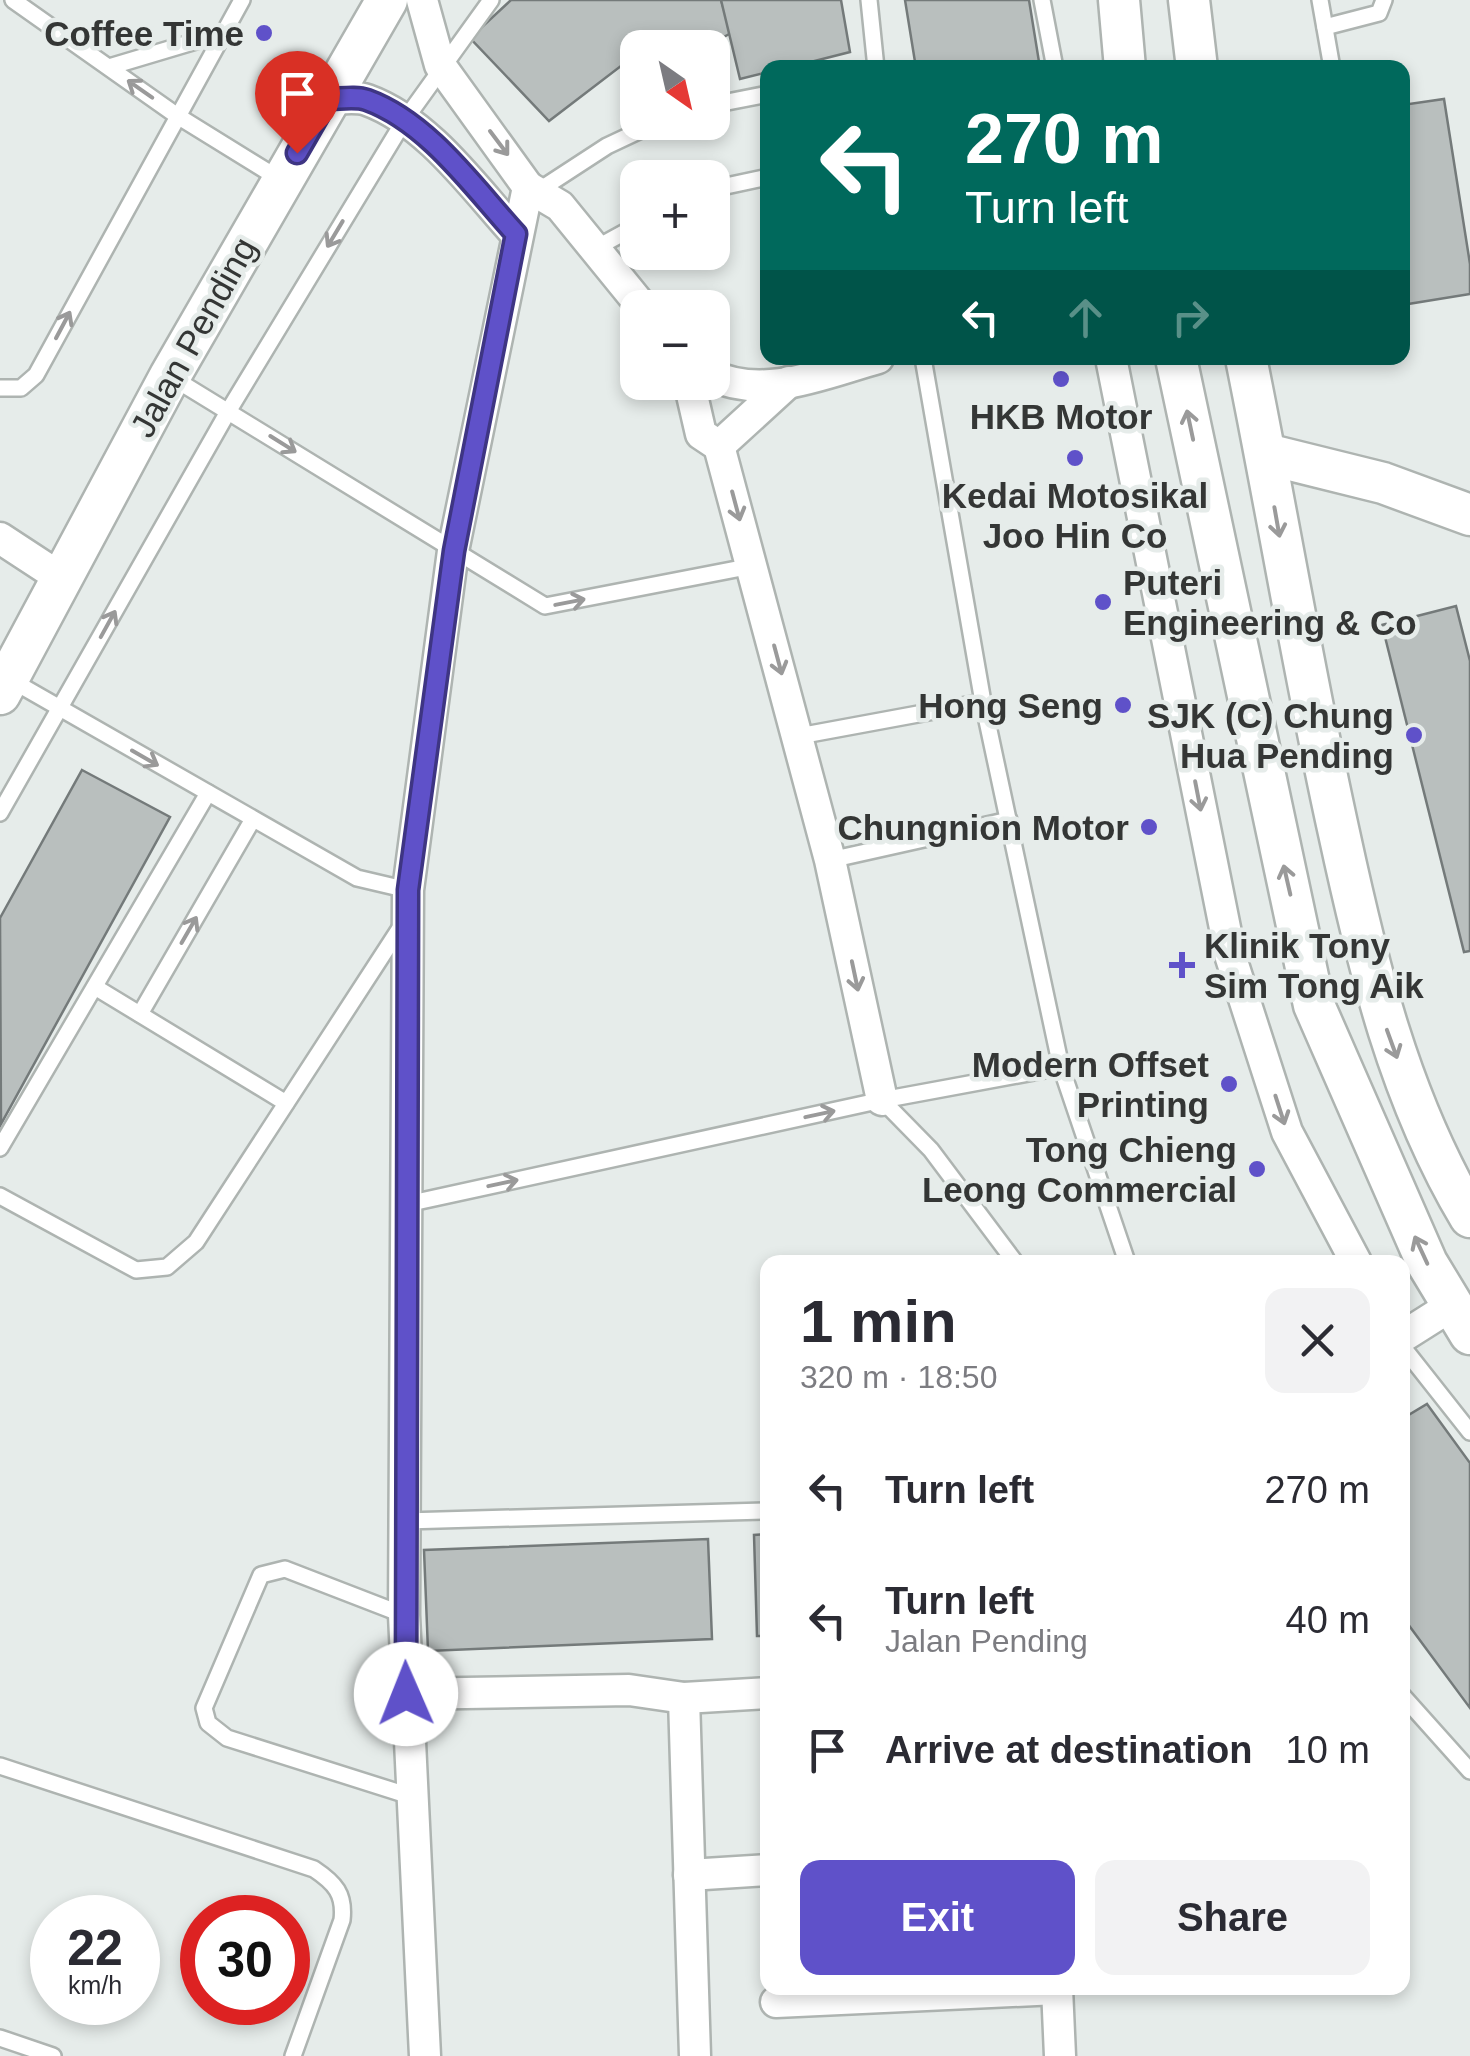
<!DOCTYPE html>
<meta charset="utf-8">
<style>
:root{--surface:#fff;--page:#f2f2f3;--text:#2b2b33;--muted:#7c7c81;--accent:#5f51c9}
body{margin:0;font-family:Arial,sans-serif;background:var(--page);color:var(--text);height:100vh;display:flex;flex-direction:column;font-size:38px;white-space:nowrap}
*{box-sizing:border-box;margin:0}
p{font-size:32px;color:var(--muted)}
.icon{flex:none;width:55px;height:55px;fill:none;stroke:currentColor;stroke-width:2;stroke-linecap:round;stroke-linejoin:round}
.map{position:relative;flex:1;overflow:hidden}
.side{position:absolute;left:760px;top:1255px;width:650px;height:740px;display:flex;flex-direction:column;background:var(--surface);border-radius:20px;box-shadow:0 5px 15px #0003}
.side>*{flex:none}
.hud{position:absolute;left:760px;top:60px;width:650px;height:305px;border-radius:20px;box-shadow:0 5px 15px #0003;background:#00695c;color:#fff;overflow:hidden}
.needle{width:65px;rotate:146deg}
.fabs{position:absolute;left:620px;top:30px;display:grid;gap:20px}
.fabs a{display:grid;place-items:center;width:110px;height:110px;border-radius:20px;background:var(--surface);box-shadow:0 5px 15px #0003;font-size:50px}
.speed{position:absolute;left:30px;top:1895px;display:flex;gap:20px;font-size:50px;font-weight:700;text-align:center}
.speed>*{display:grid;place-content:center;width:130px;height:130px;border-radius:50%;background:var(--surface);box-shadow:0 5px 15px #0003;line-height:1}
.speed small{font-size:25px;font-weight:400}
.speed .limit{border:15px solid #d22;background:#fff;color:#111}
.pin{position:absolute;display:grid;place-items:center;width:85px;height:85px;color:#fff;margin:-102px -42px;border-radius:50% 50% 50% 0;rotate:-45deg;box-shadow:0 0 10px #0007}
.pin .icon{rotate:45deg}
.me{position:absolute;width:110px;margin:-55px;rotate:359deg;stroke-linejoin:round;filter:drop-shadow(0 0 8px #0008)}
.turn{display:flex;align-items:center;gap:35px;height:210px;padding:0 40px;font-size:45px}
.turn .icon{width:130px;height:130px;stroke-width:2.5}
.turn b{display:block;font-size:70px;line-height:85px}
.lanes{display:flex;align-items:center;height:95px;padding:0 40px;background:#0003;justify-content:center;gap:50px;direction:ltr}
.lanes .off{opacity:.35}
.round{display:grid;place-items:center;flex:none;width:105px;height:105px;border-radius:20px;background:var(--page)}
.overview{display:flex;align-items:center;justify-content:space-between;height:170px;padding:0 40px}
h1{font-size:60px;font-weight:600;line-height:75px}
.button{display:flex;gap:20px;margin-top:auto;padding:20px 40px}
.button a{flex:1;height:115px;border-radius:20px;background:var(--accent);color:#fff;font-size:40px;font-weight:600;line-height:115px;text-align:center}
.button a+a{background:var(--page);color:var(--text)}
ul{padding:0;list-style:none}
li{display:flex;align-items:center;gap:30px;height:130px;padding:0 40px}
li div{flex:1}
li b{display:block;font-size:38px}
li em{font-style:normal}
.map>svg:first-child{display:block}
.building{fill:#b9bfbe;stroke:#747a7a;stroke-width:2.5}
.lines{fill:none;stroke-linecap:round;stroke-linejoin:round}
.lane-casing{stroke:#aeb4b1;stroke-width:20}
.street-casing{stroke:#aeb4b1;stroke-width:35}
.secondary-casing{stroke:#aeb4b1;stroke-width:45}
.lane{stroke:#fff;stroke-width:15}
.street{stroke:#fff;stroke-width:30}
.secondary{stroke:#fff;stroke-width:40}
.oneway{stroke:#9a9a9a}
.route-casing{stroke:#3e3583;stroke-width:25}
.route{stroke:#5f51c9;stroke-width:18}
.poi-dot{fill:#5f51c9;stroke:#e6ecea;stroke-width:4}
.labels{text-anchor:middle;dominant-baseline:central;stroke-width:9;stroke-linejoin:round;paint-order:stroke}
.poi-label{font-size:35px;font-weight:bold;fill:#343635;stroke:#e6ecea;text-anchor:end}
.street-label{font-size:35px;fill:#343635;stroke:#e6ecea}
</style>
<div class="map">
<svg width="1470" height="2056" viewBox="0 0 1470 2056">
<rect width="100%" height="100%" fill="#e6ecea"/>
<g class="building">
<polygon points="511,0 721,0 731,33 704,48 667,48 663,39 638,48 638,53 549,121 470,38"/>
<polygon points="721,0 841,0 850,52 787,68 768,68 768,72 740,79"/>
<polygon points="905,0 1029,0 1040,68 916,68"/>
<polygon points="1444,99 1470,264 1470,294 1402,305 1402,105"/>
<polygon points="1456,606 1470,661 1470,951 1464,952 1382,625"/>
<polygon points="82,770 170,817 1,1124 0,918"/>
<polygon points="1427,1404 1470,1463 1470,1708 1402,1616 1402,1419"/>
<polygon points="768,1534 768,1636 757,1636 754,1535"/>
<polygon points="708,1539 712,1639 428,1651 424,1550"/>
</g>
<g class="lines">
<g class="lane-casing">
<g id="lane">
<polyline points="13,0 176,115 281,180"/>
<polyline points="869,0 876,68"/>
<polyline points="1042,0 1055,68"/>
<polyline points="1320,0 1332,68"/>
<polyline points="1325,27 1379,13 1384,0"/>
<polyline points="109,67 223,33"/>
<polyline points="712,105 768,94"/>
<polyline points="712,189 768,177"/>
<polyline points="538,191 607,146 658,122"/>
<polyline points="596,248 638,225"/>
<polyline points="923,358 983,702 1061,1067 1127,1262"/>
<polyline points="173,378 545,606 752,566"/>
<polyline points="0,388 21,388 36,375 242,0"/>
<polyline points="11,680 357,878 408,890"/>
<polyline points="799,736 983,702"/>
<polyline points="0,813 229,410 404,121 491,0"/>
<polyline points="830,860 1009,820"/>
<polyline points="95,987 286,1103"/>
<polyline points="140,1014 253,819"/>
<polyline points="882,1100 931,1150 1015,1262"/>
<polyline points="0,1148 208,793"/>
<polyline points="0,1196 136,1270 167,1267 196,1242 402,925"/>
<polyline points="407,1204 882,1100 1061,1067"/>
<polyline points="1402,1346 1470,1432"/>
<polyline points="405,1521 768,1511"/>
<polyline points="404,1615 285,1569 261,1575 204,1708 208,1723 227,1738 410,1796"/>
<polyline points="1402,1695 1470,1771"/>
<path d="M0 1766 314 1869C335 1883 345 1894 342 1920L293 2056"/>
<polyline points="0,2038 53,2056"/>
</g>
</g>
<g class="street-casing">
<g id="street">
<polyline points="422,0 440,65 528,187 453,551 408,890 404,1615 425,2056"/>
<path d="M328 99C340 99 356 96 367 100 428 122 474 188 516 234"/>
<polyline points="528,187 560,206 643,308"/>
<polyline points="1111,358 1231,958 1287,1132 1356,1262"/>
<path d="M712 375C763 401 827 372 878 358"/>
<polyline points="689,382 701,434 719,446 830,860 882,1100"/>
<polyline points="719,446 789,382"/>
<polyline points="0,538 61,578"/>
<polyline points="1402,1337 1451,1306"/>
<polyline points="406,1694 629,1690 684,1698 768,1693"/>
<polyline points="684,1698 695,2056"/>
<polyline points="689,1875 768,1870"/>
<polyline points="1057,1988 1060,2056"/>
<polyline points="776,2002 1057,1989"/>
</g>
</g>
<g class="secondary-casing">
<g id="secondary">
<polyline points="1119,0 1125,68"/>
<polyline points="1189,0 1197,68"/>
<polyline points="1176,358 1314,1005 1427,1263 1470,1334"/>
<path d="M1246 358C1278 516 1304 675 1339 833 1368 967 1399 1098 1470 1217"/>
<polyline points="1266,454 1383,483 1470,515"/>
<polyline points="0,694 170,376 387,0"/>
</g>
</g>
<use href="#lane" class="lane"/>
<use href="#street" class="street"/>
<use href="#secondary" class="secondary"/>
</g>
<defs><path id="oneway-shaft" d="M-6 0H5M1.5-3L5.5 0L1.5 3" fill="none" stroke-width="1.6" stroke-linecap="round" stroke-linejoin="round" transform="scale(2.5)"/></defs>
<g class="oneway">
<use href="#oneway-shaft" transform="translate(140 89) rotate(-145)"/>
<use href="#oneway-shaft" transform="translate(499 143) rotate(53)"/>
<use href="#oneway-shaft" transform="translate(335 234) rotate(121)"/>
<use href="#oneway-shaft" transform="translate(63 325) rotate(-62)"/>
<use href="#oneway-shaft" transform="translate(1190 425) rotate(-102)"/>
<use href="#oneway-shaft" transform="translate(283 444) rotate(32)"/>
<use href="#oneway-shaft" transform="translate(736 506) rotate(75)"/>
<use href="#oneway-shaft" transform="translate(1277 522) rotate(80)"/>
<use href="#oneway-shaft" transform="translate(570 602) rotate(-11)"/>
<use href="#oneway-shaft" transform="translate(108 624) rotate(-61)"/>
<use href="#oneway-shaft" transform="translate(778 660) rotate(75)"/>
<use href="#oneway-shaft" transform="translate(145 758) rotate(30)"/>
<use href="#oneway-shaft" transform="translate(1198 796) rotate(79)"/>
<use href="#oneway-shaft" transform="translate(1287 880) rotate(-103)"/>
<use href="#oneway-shaft" transform="translate(189 930) rotate(-60)"/>
<use href="#oneway-shaft" transform="translate(855 976) rotate(78)"/>
<use href="#oneway-shaft" transform="translate(1392 1044) rotate(70)"/>
<use href="#oneway-shaft" transform="translate(1280 1110) rotate(72)"/>
<use href="#oneway-shaft" transform="translate(820 1114) rotate(-12)"/>
<use href="#oneway-shaft" transform="translate(503 1183) rotate(-12)"/>
<use href="#oneway-shaft" transform="translate(1421 1250) rotate(-115)"/>
</g>
<g class="lines">
<g class="route-casing">
<path id="route" d="M297 153 328 99C340 99 356 96 367 100 428 122 474 188 516 234L454 551 408 890 406 1694"/>
</g>
<use href="#route" class="route"/>
</g>
<g class="poi-dot">
<circle cx="264" cy="33" r="10"/>
<circle cx="1061" cy="379" r="10"/>
<circle cx="1075" cy="458" r="10"/>
<circle cx="1103" cy="602" r="10"/>
<circle cx="1123" cy="705" r="10"/>
<circle cx="1414" cy="735" r="10"/>
<circle cx="1149" cy="827" r="10"/>
<path d="M1177 950h10v10h10v10h-10v10h-10v-10h-10v-10h10z"/>
<circle cx="1229" cy="1084" r="10"/>
<circle cx="1257" cy="1169" r="10"/>
</g>
<g class="labels">
<g class="poi-label">
<text x="244" y="33">Coffee Time</text>
<text x="1061" y="416" text-anchor="middle">HKB Motor</text>
<text x="1075" y="495" text-anchor="middle">Kedai Motosikal<tspan x="1075" dy="40">Joo Hin Co</tspan></text>
<text x="1123" y="582" text-anchor="start">Puteri<tspan x="1123" dy="40">Engineering &amp; Co</tspan></text>
<text x="1103" y="705">Hong Seng</text>
<text x="1394" y="715">SJK (C) Chung<tspan x="1394" dy="40">Hua Pending</tspan></text>
<text x="1129" y="827">Chungnion Motor</text>
<text x="1204" y="945" text-anchor="start">Klinik Tony<tspan x="1204" dy="40">Sim Tong Aik</tspan></text>
<text x="1209" y="1064">Modern Offset<tspan x="1209" dy="40">Printing</tspan></text>
<text x="1237" y="1149">Tong Chieng<tspan x="1237" dy="40">Leong Commercial</tspan></text>
</g>
<g class="street-label">
<text transform="translate(193 337) rotate(-61)">Jalan Pending</text>
</g>
</g>
</svg>
<div class="fabs">
<a><svg class="needle" viewBox="-14 -14 28 28"><path d="M0-13l5 13h-10z" fill="#e53935"/><path d="M0 13l5-13h-10z" fill="#7c7c81"/></svg></a>
<a>+</a>
<a>−</a>
</div>
<div class="speed"><div>22<small>km/h</small></div><div class="limit">30</div></div>
<div class="pin" style="left:297px;top:153px;background:#d93025"><svg class="icon" aria-label="arrive" viewBox="0 0 24 24"><path d="M6 21V4h12l-3 4 3 4H6"/></svg></div>
<svg class="me" style="left:406px;top:1694px" viewBox="-20 -20 40 40"><circle r="19" fill="#fff"/><path d="M0-13L10 11 0 6-10 11z" fill="#5f51c9"/></svg>
<div class="hud">
<div class="turn"><svg class="icon" aria-label="left" viewBox="0 0 24 24"><path d="M17 20v-9H6M10 6l-5 5 5 5"/></svg><div><b>270 m</b>Turn left</div></div>
<div class="lanes"><svg class="icon" aria-label="left" viewBox="0 0 24 24"><path d="M17 20v-9H6M10 6l-5 5 5 5"/></svg><svg class="icon off" aria-label="ahead" viewBox="0 0 24 24"><path d="M12 20V5M6 11l6-6 6 6"/></svg><svg class="icon off" aria-label="right" viewBox="0 0 24 24"><path d="M7 20v-9h11M14 6l5 5-5 5"/></svg></div>
</div>
<section class="side">
<div class="overview"><div><h1>1 min</h1><p>320 m · 18:50</p></div><a class="round"><svg class="icon" aria-label="close" viewBox="0 0 24 24"><path d="M6 6l12 12M18 6L6 18"/></svg></a></div>
<ul>
<li><svg class="icon" aria-label="left" viewBox="0 0 24 24"><path d="M17 20v-9H6M10 6l-5 5 5 5"/></svg><div><b>Turn left</b></div><em>270 m</em></li>
<li><svg class="icon" aria-label="left" viewBox="0 0 24 24"><path d="M17 20v-9H6M10 6l-5 5 5 5"/></svg><div><b>Turn left</b><p>Jalan Pending</p></div><em>40 m</em></li>
<li><svg class="icon" aria-label="arrive" viewBox="0 0 24 24"><path d="M6 21V4h12l-3 4 3 4H6"/></svg><div><b>Arrive at destination</b></div><em>10 m</em></li>
</ul>
<div class="button"><a>Exit</a><a>Share</a></div>
</section>
</div>
